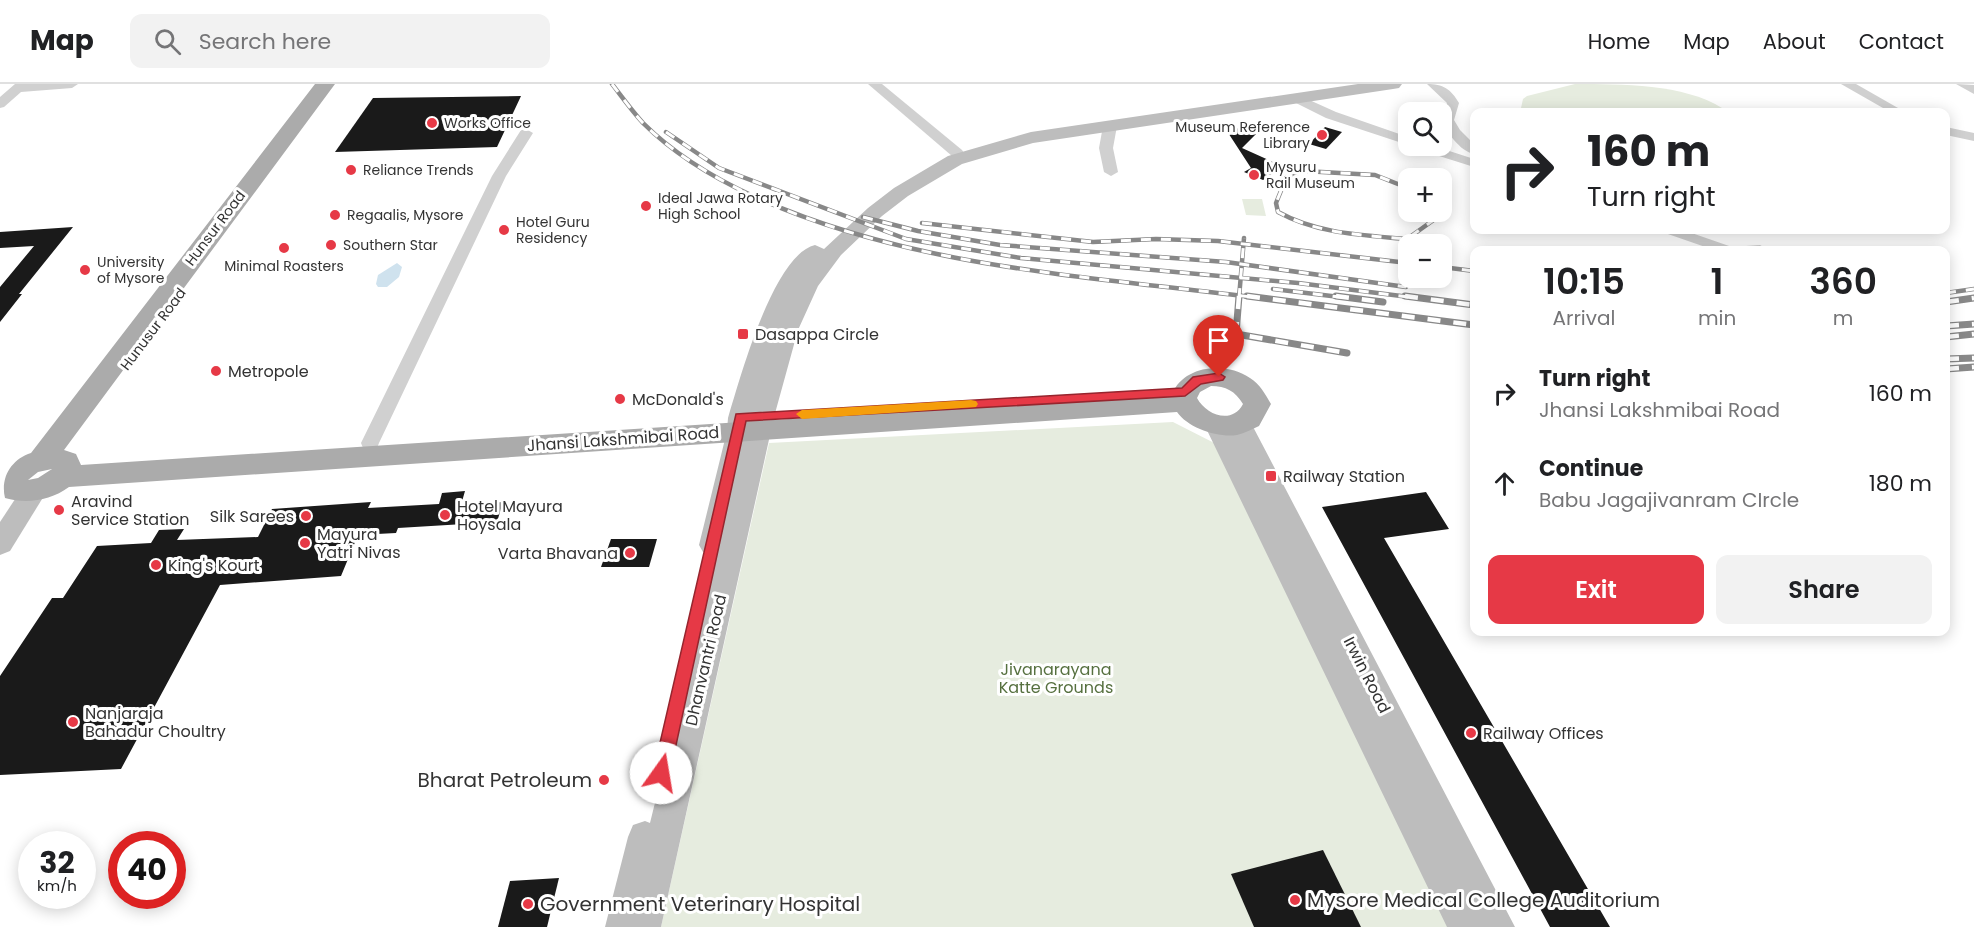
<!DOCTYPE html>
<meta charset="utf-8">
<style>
:root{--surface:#fff;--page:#f2f2f2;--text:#202124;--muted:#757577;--line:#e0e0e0;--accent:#e63946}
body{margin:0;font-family:Poppins,sans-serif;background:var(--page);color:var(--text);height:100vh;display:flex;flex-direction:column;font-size:22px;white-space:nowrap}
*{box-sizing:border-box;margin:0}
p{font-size:20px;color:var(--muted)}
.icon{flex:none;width:33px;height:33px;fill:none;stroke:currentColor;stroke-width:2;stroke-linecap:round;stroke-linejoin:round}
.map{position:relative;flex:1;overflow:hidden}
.panel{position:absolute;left:1470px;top:162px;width:480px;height:390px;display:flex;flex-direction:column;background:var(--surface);border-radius:12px;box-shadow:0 3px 15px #0003}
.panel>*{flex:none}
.guide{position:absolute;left:1470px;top:24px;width:480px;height:126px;border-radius:12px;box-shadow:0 3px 15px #0003;background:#fff;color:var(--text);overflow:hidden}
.buttons{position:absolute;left:1398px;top:18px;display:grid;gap:12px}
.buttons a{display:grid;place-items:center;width:54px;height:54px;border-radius:12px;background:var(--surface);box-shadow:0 3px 15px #0003;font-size:30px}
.speed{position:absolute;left:18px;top:747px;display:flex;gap:12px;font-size:30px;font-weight:700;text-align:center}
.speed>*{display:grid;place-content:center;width:78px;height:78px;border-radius:50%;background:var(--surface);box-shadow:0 3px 15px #0003;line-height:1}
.speed small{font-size:15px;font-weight:400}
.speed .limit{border:9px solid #d22;background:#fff;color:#111}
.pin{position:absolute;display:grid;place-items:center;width:51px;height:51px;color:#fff;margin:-62px -26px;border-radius:50% 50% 50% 0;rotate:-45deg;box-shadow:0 0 6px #0007}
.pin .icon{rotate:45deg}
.me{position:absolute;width:66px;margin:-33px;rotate:13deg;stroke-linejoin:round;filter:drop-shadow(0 0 4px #0008)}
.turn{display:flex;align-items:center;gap:21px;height:126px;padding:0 18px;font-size:27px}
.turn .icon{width:78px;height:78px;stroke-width:2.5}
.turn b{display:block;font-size:42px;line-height:51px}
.eta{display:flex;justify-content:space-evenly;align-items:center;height:102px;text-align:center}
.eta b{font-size:36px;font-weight:600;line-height:42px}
.action{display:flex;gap:12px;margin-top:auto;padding:12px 18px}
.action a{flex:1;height:69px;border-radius:12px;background:var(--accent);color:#fff;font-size:24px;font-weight:600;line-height:69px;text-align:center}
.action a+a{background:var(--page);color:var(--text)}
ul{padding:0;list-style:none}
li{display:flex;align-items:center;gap:18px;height:90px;padding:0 18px}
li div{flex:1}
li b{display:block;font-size:22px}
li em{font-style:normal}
header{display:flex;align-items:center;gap:36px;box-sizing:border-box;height:84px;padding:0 30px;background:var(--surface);border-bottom:2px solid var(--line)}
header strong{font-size:28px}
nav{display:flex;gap:33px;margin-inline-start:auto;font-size:21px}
.search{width:420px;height:54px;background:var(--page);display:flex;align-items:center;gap:15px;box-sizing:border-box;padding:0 21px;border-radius:12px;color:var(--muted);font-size:22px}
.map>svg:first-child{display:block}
.green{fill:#e6ecdf}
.water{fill:#cfe2ee}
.building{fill:#1a1a1a}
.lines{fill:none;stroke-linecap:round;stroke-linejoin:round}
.street{fill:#d0d0d0;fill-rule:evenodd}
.secondary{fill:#bdbdbd;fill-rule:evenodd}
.primary{fill:#ababab;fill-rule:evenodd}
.rail-far1-casing{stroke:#888;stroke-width:4.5}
.rail-casing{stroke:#888;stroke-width:7}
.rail-far1{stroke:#fff;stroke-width:3;stroke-dasharray:10;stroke-linecap:butt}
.rail{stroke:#fff;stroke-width:4.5;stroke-dasharray:13;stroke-linecap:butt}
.route{fill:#e63946;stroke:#96252e;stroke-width:1.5}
.slow{fill:#f59e0b}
.poi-dot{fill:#e63946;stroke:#fff;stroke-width:2}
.labels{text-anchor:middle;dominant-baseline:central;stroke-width:6;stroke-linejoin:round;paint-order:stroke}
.far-poi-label{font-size:14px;fill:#333;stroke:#fff;text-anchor:start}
.far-street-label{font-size:14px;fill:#333;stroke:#fff}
.poi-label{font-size:16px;fill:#333;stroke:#fff;text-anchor:start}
.street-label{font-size:16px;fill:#333;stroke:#fff}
.park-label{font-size:16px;fill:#56703f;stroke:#fff}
.near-poi-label{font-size:20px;fill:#333;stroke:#fff;text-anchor:start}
</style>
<header>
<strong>Map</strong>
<div class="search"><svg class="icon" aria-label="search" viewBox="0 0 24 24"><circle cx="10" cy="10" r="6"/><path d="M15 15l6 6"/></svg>Search here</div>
<nav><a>Home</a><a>Map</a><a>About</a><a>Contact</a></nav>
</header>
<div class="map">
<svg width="1974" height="843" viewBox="0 0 1974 843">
<rect width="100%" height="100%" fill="#fff"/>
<g class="green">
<path d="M1575 0C1622 0 1684 0 1722 24V28H1525L1521 24 1523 15 1527 12Z"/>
<polygon points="1242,115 1262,115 1266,132 1246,131"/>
<polygon points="1173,338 1230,367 1470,843 661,843 769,359"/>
</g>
<polygon class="water" points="397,179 402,183 399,193 387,203 378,203 376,200 378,191"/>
<g class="building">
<polygon points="521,12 497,63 335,68 373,14"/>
<polygon points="1223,41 1257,49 1242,64 1284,83 1263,96 1244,88 1251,84"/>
<polygon points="1325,43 1342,48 1326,65 1309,60"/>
<polygon points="73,143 19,210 22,210 0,238 0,203 34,162 0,164 0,148"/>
<polygon points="465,407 461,421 503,418 497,438 398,444 396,449 358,451 341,492 220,501 121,685 0,691 0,592 52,514 63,514 97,462 151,459 159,446 184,445 177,456 258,453 272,425 371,418 368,424 439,420 442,409"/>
<polygon points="1426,408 1449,445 1384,454 1610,843 1550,843 1322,423"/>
<polygon points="611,455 657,455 649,483 601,483"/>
<polygon points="1323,766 1361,843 1254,843 1231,790"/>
<polygon points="559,794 547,843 498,843 510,797"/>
</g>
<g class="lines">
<g class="street">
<polygon points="15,0 78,0 72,4 21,8 4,23 0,24 0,13"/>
<polygon points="868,0 882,0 962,66 964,69 962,72 952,72"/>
<path d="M1427 0C1443 0 1451 5 1459 19L1454 36 1460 46 1474 60V70C1460 67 1447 49 1442 36L1447 19Z"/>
<polygon points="1841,0 1856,0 1905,28 1890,28"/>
<polygon points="1956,0 1974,1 1974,10"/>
<polygon points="1296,10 1336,28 1408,53 1408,61 1326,34 1292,17 1290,14 1292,11"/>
<polygon points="1110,38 1117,42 1113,64 1118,88 1111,92 1104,88 1099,64 1103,42"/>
<polygon points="1946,43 1974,49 1974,57 1946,51"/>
<polygon points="526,45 533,49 506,92 379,359 377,364 370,365 363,364 361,359 492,92 521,46"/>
<polygon points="1415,62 1434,62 1474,75 1474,83 1417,65"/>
<polygon points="1663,146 1683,146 1732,163 1760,161 1768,166 1714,166 1665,149"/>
</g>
<g class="secondary">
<path d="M1358 0H1402L1399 4 1393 5 1033 59 962 80 908 112 882 132 841 171 818 202 798 246 774 333 661 843H605L628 753 633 741 645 737 650 739 716 471 703 468 699 461 727 347 728 334C740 295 773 171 815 161L824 165 868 124 894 104 948 72 1031 48Z"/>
<polygon points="1238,330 1247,333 1251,339 1515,843 1447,843 1204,340 1208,334 1217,331 1227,336 1229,333"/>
<polygon points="34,397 43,400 47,407 10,467 0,471 0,438 25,400"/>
</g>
<path class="primary" d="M315 0H335L64 366 76 370 81 381 1172 310C1184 281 1226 277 1250 294 1260 300 1265 310 1271 320L1259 342C1252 345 1245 349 1237 351 1218 354 1188 344 1177 328L69 403C50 417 26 420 5 414 0 393 12 375 31 369ZM1211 302C1226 302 1235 307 1243 320 1232 341 1206 331 1197 314L1200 308ZM52 385 38 394 28 396 38 388Z"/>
<g class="rail-far1-casing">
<g id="rail-far1">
<path d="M612 0C622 13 632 27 643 39 674 70 714 94 753 112 910 184 1089 192 1259 214"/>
<polyline points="666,48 719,84 906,155 1021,174 1298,199 1417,214"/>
<path d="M1408 104 1375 91 1304 87 1287 92 1276 119 1278 128C1318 150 1362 151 1407 155L1442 130V126"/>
<polyline points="863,133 918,147 1000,161 1226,178 1406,203"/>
<polyline points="922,139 1093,158 1156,155 1218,157 1408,179"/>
<polyline points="1442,183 1474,187"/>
<polyline points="1273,205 1348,214"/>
<polyline points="1946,209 1974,205"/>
<polyline points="1239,214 1244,154"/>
</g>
</g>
<g class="rail-casing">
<g id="rail">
<polyline points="1239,212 1236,250 1347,269"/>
<polyline points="1247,212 1474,241"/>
<polyline points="1336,212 1383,218"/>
<polyline points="1405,212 1474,221"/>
<polyline points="1946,218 1974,214"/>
<polyline points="1946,242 1974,240"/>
<polyline points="1946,253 1974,250"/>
<polyline points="1946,275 1974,274"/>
<polyline points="1946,285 1974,283"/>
</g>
</g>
<use href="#rail-far1" class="rail-far1"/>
<use href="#rail" class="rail"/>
</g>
<polygon class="route" points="1219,289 1225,293 1223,296 1201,300 1185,312 746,337 670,689 667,694 661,696 655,694 653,689 736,330 1182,304 1193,293"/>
<polygon class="slow" points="971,316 976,317 978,320 976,323 802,335 796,330 802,326"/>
<g class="poi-dot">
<circle cx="432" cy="39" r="6"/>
<circle cx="1322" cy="51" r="6"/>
<circle cx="351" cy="86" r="6"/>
<circle cx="1254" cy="91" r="6"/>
<circle cx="646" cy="122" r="6"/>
<circle cx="335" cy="131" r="6"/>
<circle cx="504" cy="146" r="6"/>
<circle cx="331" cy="161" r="6"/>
<circle cx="284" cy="164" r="6"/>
<circle cx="85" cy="186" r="6"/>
<rect x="737" y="244" width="12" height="12" rx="3"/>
<circle cx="216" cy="287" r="6"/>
<circle cx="620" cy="315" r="6"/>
<rect x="1265" y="386" width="12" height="12" rx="3"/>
<circle cx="59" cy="426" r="6"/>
<circle cx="445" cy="431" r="6"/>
<circle cx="306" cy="432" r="6"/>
<circle cx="305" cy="459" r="6"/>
<circle cx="630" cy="469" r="6"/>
<circle cx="156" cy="481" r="6"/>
<circle cx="73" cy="638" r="6"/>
<circle cx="1471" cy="649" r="6"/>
<circle cx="604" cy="696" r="6"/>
<circle cx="1295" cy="816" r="6"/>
<circle cx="528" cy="820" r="6"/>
</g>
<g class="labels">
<g class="far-poi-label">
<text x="444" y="39">Works Office</text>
<text x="1310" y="43" text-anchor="end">Museum Reference<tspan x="1310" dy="16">Library</tspan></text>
<text x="1266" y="83">Mysuru<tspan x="1266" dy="16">Rail Museum</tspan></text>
<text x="363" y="86">Reliance Trends</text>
<text x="658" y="114">Ideal Jawa Rotary<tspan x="658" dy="16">High School</tspan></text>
<text x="347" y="131">Regaalis, Mysore</text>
<text x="516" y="138">Hotel Guru<tspan x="516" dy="16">Residency</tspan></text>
<text x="343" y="161">Southern Star</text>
<text x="97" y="178">University<tspan x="97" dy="16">of Mysore</tspan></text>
<text x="284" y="182" text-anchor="middle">Minimal Roasters</text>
</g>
<g class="far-street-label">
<text transform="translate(215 144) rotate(-53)">Hunsur Road</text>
<text transform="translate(153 245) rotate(-53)">Hunusur Road</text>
</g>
<g class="poi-label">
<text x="755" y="250">Dasappa Circle</text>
<text x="228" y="287">Metropole</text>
<text x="632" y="315">McDonald's</text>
<text x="1283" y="392">Railway Station</text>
<text x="71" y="417">Aravind<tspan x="71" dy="18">Service Station</tspan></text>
<text x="457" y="422">Hotel Mayura<tspan x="457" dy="18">Hoysala</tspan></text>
<text x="294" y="432" text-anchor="end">Silk Sarees</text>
<text x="317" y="450">Mayura<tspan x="317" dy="18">Yatri Nivas</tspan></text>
<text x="618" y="469" text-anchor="end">Varta Bhavana</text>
<text x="168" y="481">King's Kourt</text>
<text x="85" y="629">Nanjaraja<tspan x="85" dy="18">Bahadur Choultry</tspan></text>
<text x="1483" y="649">Railway Offices</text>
</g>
<g class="street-label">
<text transform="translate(623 355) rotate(-4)">Jhansi Lakshmibai Road</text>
<text transform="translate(706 576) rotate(-77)">Dhanvantri Road</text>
<text transform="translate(1367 591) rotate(63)">Irwin Road</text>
</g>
<g class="park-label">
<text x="1056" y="585">Jivanarayana<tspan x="1056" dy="18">Katte Grounds</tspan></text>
</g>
<g class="near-poi-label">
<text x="592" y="696" text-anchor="end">Bharat Petroleum</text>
<text x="1307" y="816">Mysore Medical College Auditorium</text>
<text x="540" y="820">Government Veterinary Hospital</text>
</g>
</g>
</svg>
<div class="buttons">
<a><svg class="icon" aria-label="search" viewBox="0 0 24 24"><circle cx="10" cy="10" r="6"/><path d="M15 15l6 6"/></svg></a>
<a>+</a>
<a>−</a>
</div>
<div class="speed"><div>32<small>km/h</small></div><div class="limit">40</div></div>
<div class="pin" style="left:1219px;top:293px;background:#d93025"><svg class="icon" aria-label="arrive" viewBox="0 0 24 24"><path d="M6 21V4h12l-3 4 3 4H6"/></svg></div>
<svg class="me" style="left:661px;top:689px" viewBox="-20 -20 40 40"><circle r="19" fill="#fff"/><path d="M0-13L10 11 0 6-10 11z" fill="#e63946"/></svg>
<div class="guide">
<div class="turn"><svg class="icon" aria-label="right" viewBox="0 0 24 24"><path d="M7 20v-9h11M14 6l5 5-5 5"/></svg><div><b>160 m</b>Turn right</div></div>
</div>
<section class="panel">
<div class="eta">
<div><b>10:15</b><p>Arrival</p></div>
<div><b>1</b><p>min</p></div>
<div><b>360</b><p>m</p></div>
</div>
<ul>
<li><svg class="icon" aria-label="right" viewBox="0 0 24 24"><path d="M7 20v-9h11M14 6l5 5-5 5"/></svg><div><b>Turn right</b><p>Jhansi Lakshmibai Road</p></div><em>160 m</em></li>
<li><svg class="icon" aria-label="ahead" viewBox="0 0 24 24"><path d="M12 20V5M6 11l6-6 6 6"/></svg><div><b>Continue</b><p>Babu Jagajivanram CIrcle</p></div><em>180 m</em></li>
</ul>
<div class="action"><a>Exit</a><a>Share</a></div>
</section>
</div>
